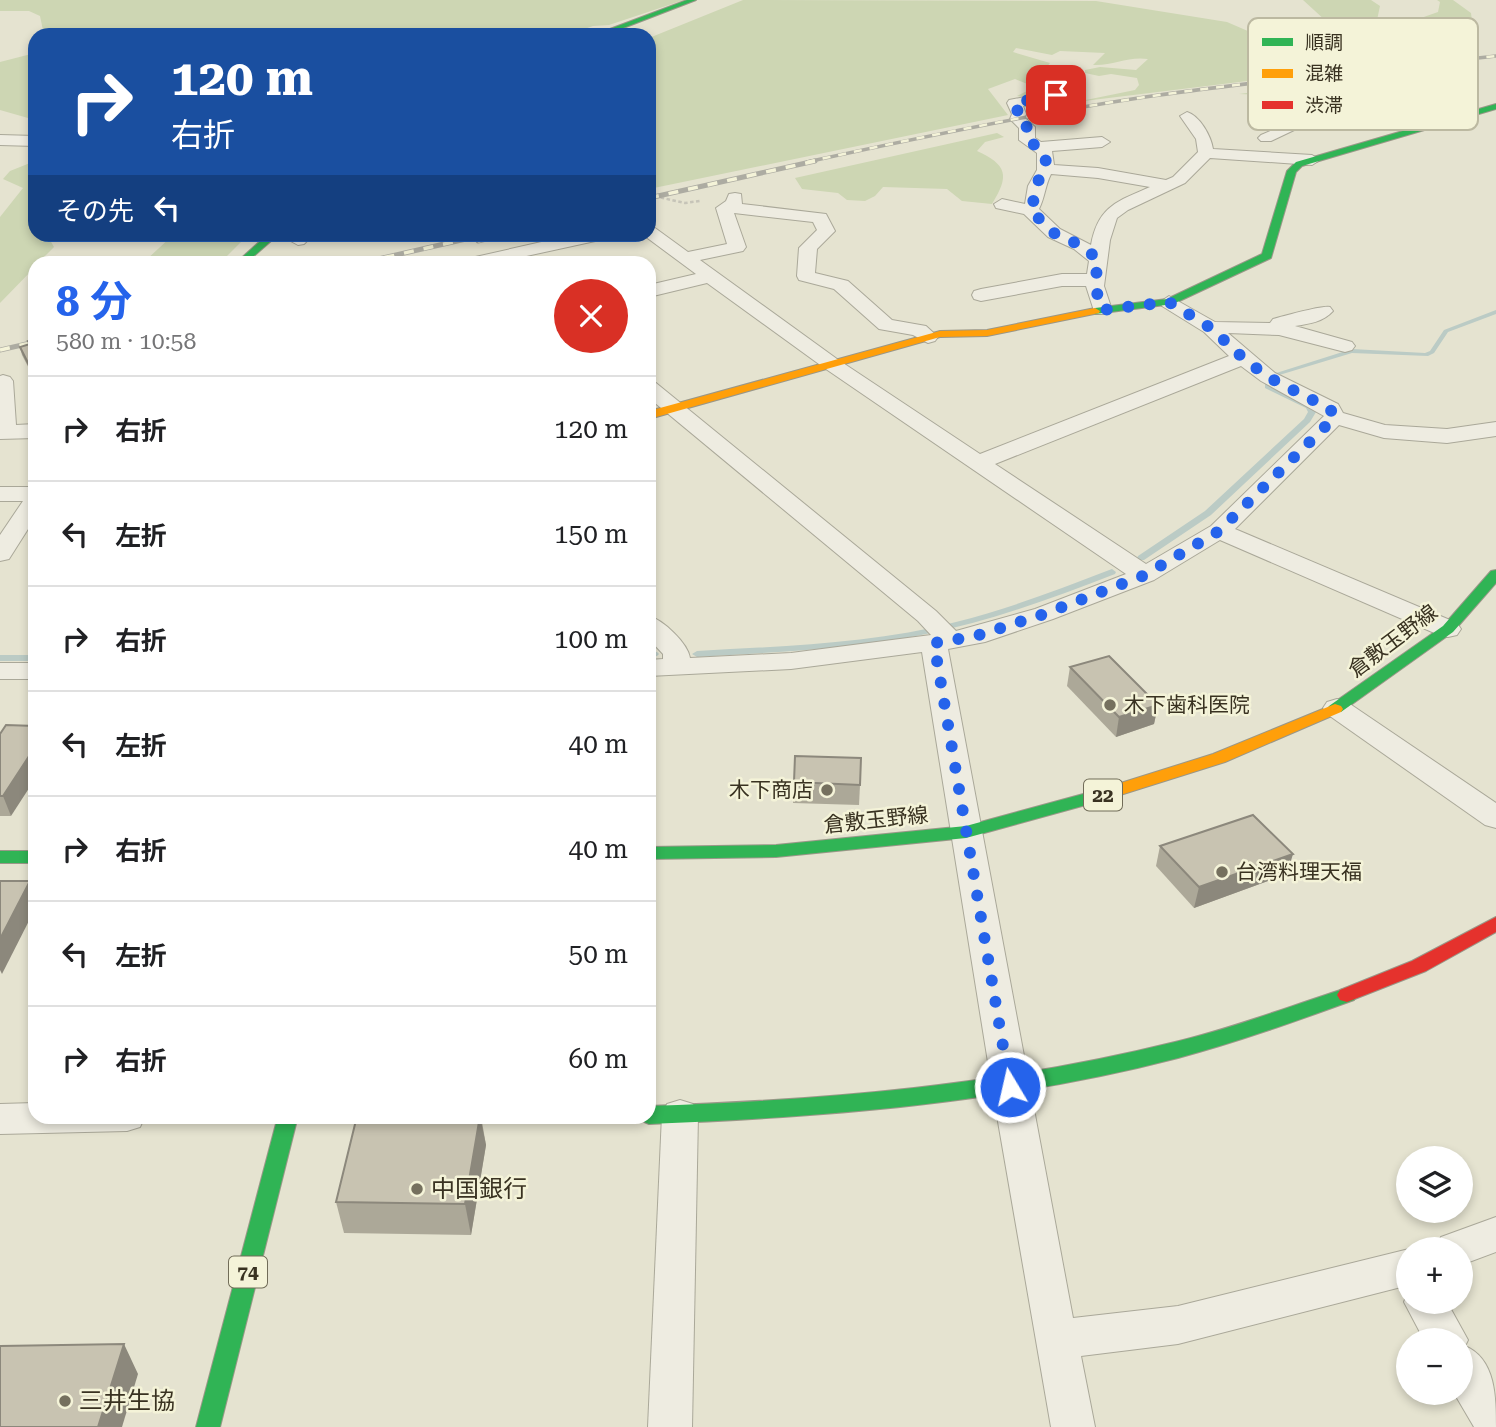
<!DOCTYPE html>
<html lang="ja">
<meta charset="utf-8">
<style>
:root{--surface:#fff;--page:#f2f2f2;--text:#202124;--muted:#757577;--line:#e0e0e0;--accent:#2563eb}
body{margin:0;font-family:"Roboto Serif","Noto Sans JP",serif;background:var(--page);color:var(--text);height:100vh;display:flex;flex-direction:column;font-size:26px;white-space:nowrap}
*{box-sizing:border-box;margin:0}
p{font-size:23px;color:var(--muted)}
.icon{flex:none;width:38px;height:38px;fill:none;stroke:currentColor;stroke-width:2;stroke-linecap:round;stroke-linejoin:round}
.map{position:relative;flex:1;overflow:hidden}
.side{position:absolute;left:28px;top:256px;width:628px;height:868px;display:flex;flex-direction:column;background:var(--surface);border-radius:21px;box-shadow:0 4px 10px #0003}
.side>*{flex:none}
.guide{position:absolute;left:28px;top:28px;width:628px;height:214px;border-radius:21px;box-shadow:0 4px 10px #0003;background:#1a4fa0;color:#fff;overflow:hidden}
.fabs{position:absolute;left:1396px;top:1146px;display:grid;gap:14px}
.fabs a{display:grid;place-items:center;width:77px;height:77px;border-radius:50%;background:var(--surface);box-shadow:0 4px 10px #0003;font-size:35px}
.pin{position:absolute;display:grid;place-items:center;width:60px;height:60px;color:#fff;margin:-30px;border-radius:14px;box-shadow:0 4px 10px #0006}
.me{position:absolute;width:77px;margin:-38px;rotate:351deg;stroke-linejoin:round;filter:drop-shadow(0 0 5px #0008)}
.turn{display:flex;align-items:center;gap:24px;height:147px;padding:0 28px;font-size:32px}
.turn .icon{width:91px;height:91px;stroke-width:2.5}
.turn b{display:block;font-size:49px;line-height:60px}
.then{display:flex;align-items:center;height:66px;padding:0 28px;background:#0003;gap:14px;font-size:26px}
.round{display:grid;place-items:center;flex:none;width:74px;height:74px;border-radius:37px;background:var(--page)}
.summary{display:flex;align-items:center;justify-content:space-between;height:119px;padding:0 28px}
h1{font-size:42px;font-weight:700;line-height:52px;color:var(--accent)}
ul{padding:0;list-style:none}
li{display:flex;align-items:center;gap:21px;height:105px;padding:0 28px;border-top:2px solid var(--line)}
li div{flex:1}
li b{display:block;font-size:26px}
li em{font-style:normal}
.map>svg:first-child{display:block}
.green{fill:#cdd6b3}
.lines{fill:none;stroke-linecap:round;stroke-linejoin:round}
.stream{fill:#bbcbc5;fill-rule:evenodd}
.street-casing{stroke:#aaa899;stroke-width:2}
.fast-casing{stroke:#9a9788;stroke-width:2}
.slow-casing{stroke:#9a9788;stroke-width:2}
.jam-casing{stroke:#9a9788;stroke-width:2}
.path{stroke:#c6c4b8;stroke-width:2.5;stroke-dasharray:3.5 2.5;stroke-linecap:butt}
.street{fill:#eeece1;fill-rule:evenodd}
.fast{fill:#30b455;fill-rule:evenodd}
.slow{fill:#ff9f0a;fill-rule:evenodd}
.jam{fill:#e5322d;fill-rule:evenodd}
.rail-far1-casing{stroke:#adaca2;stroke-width:3.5}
.rail-casing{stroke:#adaca2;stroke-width:5}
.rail-far1{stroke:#f4f3d8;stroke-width:2.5;stroke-dasharray:8;stroke-linecap:butt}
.rail{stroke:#f4f3d8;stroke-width:3.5;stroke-dasharray:10;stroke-linecap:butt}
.wall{fill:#aca898}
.shaded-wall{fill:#8c887c}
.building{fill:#c8c3b1;stroke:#8c887c;stroke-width:2}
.route{stroke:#2563eb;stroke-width:12;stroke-dasharray:0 21.6}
.poi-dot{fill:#75705e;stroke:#f4f3d8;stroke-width:2.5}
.labels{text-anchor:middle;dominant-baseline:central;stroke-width:5;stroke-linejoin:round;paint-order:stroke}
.shield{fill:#f4f3d8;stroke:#716c58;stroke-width:2}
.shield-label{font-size:19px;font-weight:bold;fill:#393221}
.street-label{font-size:21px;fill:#393221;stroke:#f4f3d8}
.poi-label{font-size:21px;fill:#393221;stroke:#f4f3d8;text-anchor:start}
.near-poi-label{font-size:24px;fill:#393221;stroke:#f4f3d8;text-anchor:start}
.key{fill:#f4f3d8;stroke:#bcb9a1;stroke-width:2}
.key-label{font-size:19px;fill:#393221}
</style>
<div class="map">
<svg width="1496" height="1427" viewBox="0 0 1496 1427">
<rect width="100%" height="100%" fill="#e5e3d0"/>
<g class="green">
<polygon points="0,0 684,0 609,25 593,26 567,35 44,35 40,16 29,11 0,11"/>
<path d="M743 0 1096 1 1227 22 1271 41 1313 47H1347L1378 42 1398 36 1401 25 1438 12 1440 2 1437 0H1453L1471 13 1474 37 1468 54 1076 102 1135 90 1139 85 1137 78 1111 74 1099 76 1085 73V70L1100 67 1136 70 1148 59C1128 56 1113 66 1093 65L1105 53 1060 51 1052 55 1016 48 1013 52 1050 63 1041 74 1062 85C1050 95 1032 99 1017 96L1035 87 1015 79 988 89 1008 115 649 189V38Z"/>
<polygon points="1303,0 1371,0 1380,6 1374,34 1332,37 1317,33 1326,21"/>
<polygon points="35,53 35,120 0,110 0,62"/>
<polygon points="1476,63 1418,85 1374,96 1356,88 1297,90 1296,96 1239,94"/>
<path d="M997 133 1004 137 985 142 977 151C1007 165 1010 175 992 204L962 201 947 189 883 187 875 196 865 201 847 200 838 193 802 189 795 178Z"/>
<polygon points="35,161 35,234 47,235 54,247 39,262 35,262 35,267 0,303 0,217 23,188 3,179 10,171"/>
<polygon points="173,235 173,234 248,235 221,262 144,262"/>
</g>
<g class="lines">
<g class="stream">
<polygon points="1496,310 1496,314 1448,332 1434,353 1428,356 1352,353 1276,376 1272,376 1270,375 1352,349 1425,353 1430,351 1444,330"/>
<polygon points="1265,384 1271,384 1312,405 1316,412 1310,422 1211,515 1144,560 1138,560 1137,558 1138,556 1205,511 1304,419 1308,412 1306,408 1265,388"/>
<path d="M1112 569 1116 572 1115 574C1053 598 991 621 926 634 851 650 773 652 697 657L692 654 697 651C783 646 872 644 956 622 992 613 1027 601 1062 588 1079 582 1095 575 1112 569Z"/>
<polygon points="649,651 657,652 659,654 657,656 649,657"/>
<rect x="0" y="655" width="35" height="6"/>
</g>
<g class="street-casing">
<g id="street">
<path d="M1065 85 1072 89 1061 98 1023 106 1026 114 1025 118 1035 127V138L1041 142 1102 137 1110 142 1102 147 1052 151 1054 165 1098 168 1166 180 1173 177 1198 152 1196 139 1180 116 1187 112C1200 116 1211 136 1213 149L1312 155 1320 160 1312 165 1210 158 1185 183 1128 210 1117 218 1110 240 1104 286 1112 310 1109 314H1095L1086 286H1062L981 301 974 299 972 295 974 291 981 289 1062 274H1087L1089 261 1074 249 1048 237 1024 214 996 208 994 204 1002 199 1025 204 1028 186 1037 170V153L1019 140V128L1010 119 1012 114 1007 103 1009 100 1052 92ZM1051 174 1098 178 1150 187C1118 201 1098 206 1091 245L1060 229 1039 209C1045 197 1045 186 1051 174Z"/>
<polygon points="1287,101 1311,114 1313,121 1271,141 1261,141 1258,138 1261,135 1299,119 1284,110 1271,110 1264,106 1271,102"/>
<polygon points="0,135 35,136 35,146 0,145"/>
<path d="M735 193 741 194 742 204 826 214 835 231 817 249 815 273 848 281 892 320 926 326 938 337 935 341 928 343 913 335 879 329 834 289 799 280 797 276 799 248 817 230 813 222 734 213 746 247 743 251 700 260 837 359 980 454 1229 356 1204 332 1162 306 1160 302 1169 296 1215 322 1270 323 1273 319C1284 316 1323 305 1330 307L1333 311C1323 322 1309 324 1295 326L1352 342 1355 346 1352 350 1345 352 1279 335 1228 333 1275 373 1338 404 1343 413 1385 425 1447 429 1496 422V436L1447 443 1384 438 1339 425 1235 529 1457 623 1461 629 1457 635 1448 637 1439 635 1220 540 1154 580 1053 619 985 642 948 649 1073 1318 1178 1306 1409 1249 1411 1250 1409 1285 1178 1344 1081 1356 1095 1427H1051L992 1087 922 652 791 669 649 676V660L663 659V654L649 639V616C663 620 688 643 690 658L791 653 931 635 918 621 649 398V381L656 383 936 611 956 631 1035 609 1126 574 823 367 707 283 649 297V285L696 274 642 234H649V227L655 228 688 252 727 244 716 208 726 201 729 194ZM1241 366 1261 381 1324 416 1211 526 1146 564 995 464Z"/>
<polygon points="294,234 314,234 304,244 298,245 289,240"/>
<polygon points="405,234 430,234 422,239 407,238"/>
<polygon points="577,234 611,234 609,238 499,262 468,262 471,258"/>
<polygon points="3,375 10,377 13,381 16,425 35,424 35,438 0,439 0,376"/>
<polygon points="0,487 35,487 35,518 9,559 0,561 0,535 23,501 0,501"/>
<rect x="0" y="663" width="35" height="16"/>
<polygon points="1337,699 1347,702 1496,803 1496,828 1485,825 1327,714 1323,708 1327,702"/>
<polygon points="680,1100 693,1104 698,1115 692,1427 648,1427 662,1115 667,1104"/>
<polygon points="35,1103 35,1116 145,1116 140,1127 127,1131 0,1134 0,1104"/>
<polygon points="1496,1217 1496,1252 1461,1265 1461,1250 1435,1250 1441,1237"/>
<path d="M1409 1290V1302H1447L1468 1340 1465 1346C1496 1359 1496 1398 1496 1427H1474L1454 1393H1461V1340H1424L1404 1302Z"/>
</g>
</g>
<g class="fast-casing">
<g id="fast">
<polygon points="687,0 696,0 605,35 594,35"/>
<polygon points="1496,104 1496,109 1302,166 1296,172 1271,258 1173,304 1095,314 1090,311 1095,308 1167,299 1262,254 1287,171 1296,162"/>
<polygon points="268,234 279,234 247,262 237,262"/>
<polygon points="1496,570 1496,583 1453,632 1341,712 1329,712 1327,709 1329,706 1443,626 1491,571"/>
<polygon points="1098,790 1104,792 1106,796 1104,800 966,838 776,857 649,859 649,847 776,845 966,826"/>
<rect x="0" y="851" width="35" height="12"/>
<path d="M1347 988 1354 990 1357 995 1354 1000C1296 1021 1238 1042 1178 1058 1005 1103 827 1117 649 1124L642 1121 639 1116H649V1106C827 1100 1002 1085 1175 1042 1234 1028 1290 1006 1347 988Z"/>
<polygon points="278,1116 298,1116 220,1427 196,1427"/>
</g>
</g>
<g class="slow-casing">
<g id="slow">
<polygon points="1095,308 1100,311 1099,313 987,336 940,337 649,419 649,411 940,331 987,330"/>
<polygon points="1335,704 1341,706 1343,709 1341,712 1225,762 1098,802 1090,796 1092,792 1213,754"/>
</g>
</g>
<g class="jam-casing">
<polygon id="jam" points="1496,917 1496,932 1426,971 1347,1002 1340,1000 1337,995 1340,990 1412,961"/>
</g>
<polyline class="path" points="649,195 685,203 700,201"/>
<use href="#street" class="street"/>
<use href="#fast" class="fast"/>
<use href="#slow" class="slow"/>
<use href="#jam" class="jam"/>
<g class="rail-far1-casing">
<path id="rail-far1" d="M807 162C921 137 1036 113 1152 96 1266 80 1381 69 1496 56"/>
</g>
<g class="rail-casing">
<g id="rail">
<polyline points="649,198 815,161"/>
<polyline points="478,241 506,234"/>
<polyline points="365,262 488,234"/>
<polyline points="0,350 35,342"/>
</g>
</g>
<use href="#rail-far1" class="rail-far1"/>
<use href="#rail" class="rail"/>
</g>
<g class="wall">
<polygon points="35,339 35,380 22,355 20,347 29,344"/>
<polygon points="1070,667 1158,705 1154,724 1116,737 1067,686"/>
<polygon points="0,734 11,816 0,816"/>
<polygon points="795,756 860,785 859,805 793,803"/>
<polygon points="1160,846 1287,874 1194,908 1156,866"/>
<polygon points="357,1116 481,1116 486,1145 471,1235 344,1233 336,1202"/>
</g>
<g class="shaded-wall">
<polygon points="1158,705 1154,724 1116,737 1119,717"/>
<polygon points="35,747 35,779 11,816 3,796"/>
<polygon points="1293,854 1287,874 1194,908 1199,887"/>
<polygon points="30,881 35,893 35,909 2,974 0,970 0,939"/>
<polygon points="480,1116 486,1145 471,1235 465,1204"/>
<polygon points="124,1344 138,1374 122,1427 98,1427"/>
</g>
<g class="building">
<polygon points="35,339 35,373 33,373 20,347 30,344 28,341"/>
<polygon points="1109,656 1158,705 1119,717 1070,667"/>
<polygon points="6,725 35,726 35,747 3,796 0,796 0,734"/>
<polygon points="795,756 861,758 860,785 794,782"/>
<polygon points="1253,815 1293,854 1199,887 1160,846"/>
<polygon points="0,881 30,881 0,939"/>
<polygon points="357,1116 480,1116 465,1204 336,1202"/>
<polygon points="124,1344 98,1427 0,1427 0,1346"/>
</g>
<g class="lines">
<path class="route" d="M1010 1087 934 643 976 636 1044 614 1145 575 1219 531 1335 417 1330 409 1268 377 1243 358 1211 328 1169 302 1102 310 1095 286 1098 259 1080 245 1054 233 1030 210C1034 202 1034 197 1036 188 1039 172 1050 174 1044 151L1027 140V127L1017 119 1019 114 1014 103 1056 95"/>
</g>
<g class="poi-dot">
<circle cx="1110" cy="705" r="7"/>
<circle cx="827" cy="790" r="7"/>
<circle cx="1222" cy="872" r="7"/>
<circle cx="417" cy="1189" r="7"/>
<circle cx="65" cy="1401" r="7"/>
</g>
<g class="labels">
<g class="shield">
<rect x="1084" y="779.5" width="38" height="31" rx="5"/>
<rect x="229" y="1256.5" width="38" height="31" rx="5"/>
</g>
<g class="shield-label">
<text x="1103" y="795">22</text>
<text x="248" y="1272">74</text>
</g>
<g class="street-label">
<text transform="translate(1393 641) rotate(-37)">倉敷玉野線</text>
<text transform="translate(876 820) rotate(-6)">倉敷玉野線</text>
</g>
<g class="poi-label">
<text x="1124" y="705">木下歯科医院</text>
<text x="813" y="790" text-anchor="end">木下商店</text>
<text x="1236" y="872">台湾料理天福</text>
</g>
<g class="near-poi-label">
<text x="431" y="1189">中国銀行</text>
<text x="79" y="1401">三井生協</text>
</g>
</g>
<rect x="1248" y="18" width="230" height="112" rx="10" class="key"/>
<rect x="1262" y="38" width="31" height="8" fill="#30b455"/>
<rect x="1262" y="69" width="31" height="9" fill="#ff9f0a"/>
<rect x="1262" y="101" width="31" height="8" fill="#e5322d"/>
<g class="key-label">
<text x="1305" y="49">順調</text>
<text x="1305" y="80">混雑</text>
<text x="1305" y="112">渋滞</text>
</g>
</svg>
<div class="fabs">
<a><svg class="icon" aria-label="layers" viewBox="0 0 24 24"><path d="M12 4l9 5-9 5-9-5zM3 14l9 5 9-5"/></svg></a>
<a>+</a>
<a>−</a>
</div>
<div class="pin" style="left:1056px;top:95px;background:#d93025"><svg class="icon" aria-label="arrive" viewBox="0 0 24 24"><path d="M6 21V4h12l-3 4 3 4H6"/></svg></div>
<svg class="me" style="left:1010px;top:1087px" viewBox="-20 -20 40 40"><circle r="17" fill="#2563eb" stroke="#fff" stroke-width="3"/><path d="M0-11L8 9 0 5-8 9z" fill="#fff"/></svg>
<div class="guide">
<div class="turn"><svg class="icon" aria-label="right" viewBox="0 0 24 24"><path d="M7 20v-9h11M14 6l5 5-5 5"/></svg><div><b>120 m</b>右折</div></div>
<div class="then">その先<svg class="icon" aria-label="left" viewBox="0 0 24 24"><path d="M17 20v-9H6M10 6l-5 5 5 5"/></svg></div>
</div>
<section class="side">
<div class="summary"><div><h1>8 分</h1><p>580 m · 10:58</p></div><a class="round" style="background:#d93025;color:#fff"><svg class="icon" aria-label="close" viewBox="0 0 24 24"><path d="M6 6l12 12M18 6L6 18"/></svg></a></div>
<ul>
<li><svg class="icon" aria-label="right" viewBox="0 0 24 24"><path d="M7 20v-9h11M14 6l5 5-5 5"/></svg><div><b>右折</b></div><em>120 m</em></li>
<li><svg class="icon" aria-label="left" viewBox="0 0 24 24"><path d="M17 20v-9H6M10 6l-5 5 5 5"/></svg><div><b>左折</b></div><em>150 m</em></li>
<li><svg class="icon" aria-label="right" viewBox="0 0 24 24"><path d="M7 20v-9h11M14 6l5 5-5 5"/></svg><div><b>右折</b></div><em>100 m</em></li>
<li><svg class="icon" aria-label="left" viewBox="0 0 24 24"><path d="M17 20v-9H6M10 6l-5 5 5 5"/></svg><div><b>左折</b></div><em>40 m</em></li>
<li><svg class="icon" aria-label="right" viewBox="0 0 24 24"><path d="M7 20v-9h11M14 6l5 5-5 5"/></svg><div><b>右折</b></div><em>40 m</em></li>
<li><svg class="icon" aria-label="left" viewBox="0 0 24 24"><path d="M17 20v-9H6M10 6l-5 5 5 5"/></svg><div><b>左折</b></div><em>50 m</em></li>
<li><svg class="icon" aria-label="right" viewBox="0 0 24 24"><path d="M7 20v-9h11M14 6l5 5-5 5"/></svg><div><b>右折</b></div><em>60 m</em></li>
</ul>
</section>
</div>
